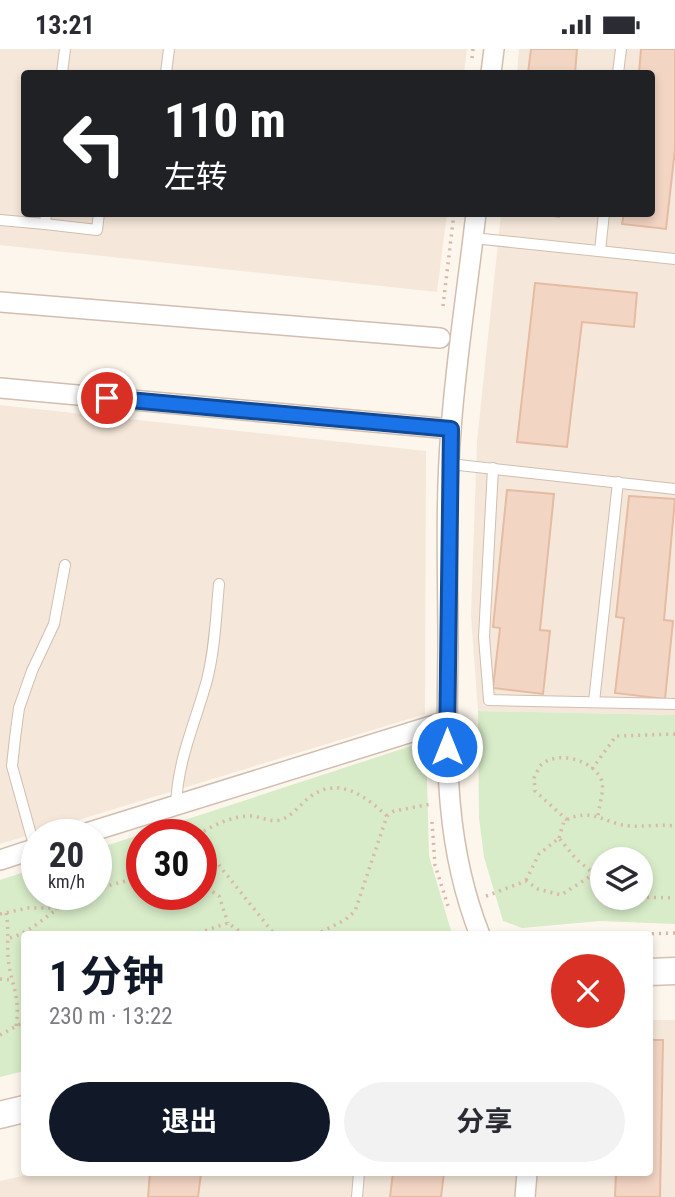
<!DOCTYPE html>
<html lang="zh">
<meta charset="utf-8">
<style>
:root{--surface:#fff;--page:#f2f2f3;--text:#2b2b33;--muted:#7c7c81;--accent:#111827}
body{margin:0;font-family:"Roboto Condensed","Noto Sans SC",sans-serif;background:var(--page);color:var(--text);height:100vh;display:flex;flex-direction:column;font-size:26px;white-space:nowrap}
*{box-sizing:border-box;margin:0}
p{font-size:23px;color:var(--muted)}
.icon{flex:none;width:38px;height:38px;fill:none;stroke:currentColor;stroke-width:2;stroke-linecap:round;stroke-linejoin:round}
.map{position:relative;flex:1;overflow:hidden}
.details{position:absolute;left:21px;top:882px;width:632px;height:245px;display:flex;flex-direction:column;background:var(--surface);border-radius:7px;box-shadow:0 4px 10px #0003}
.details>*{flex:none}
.banner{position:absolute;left:21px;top:21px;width:634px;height:147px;border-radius:7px;box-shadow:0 4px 10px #0003;background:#202124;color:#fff;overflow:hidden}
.buttons{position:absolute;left:590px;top:798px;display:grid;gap:14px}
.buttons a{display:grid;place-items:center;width:63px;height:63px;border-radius:50%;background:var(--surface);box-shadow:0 4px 10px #0003;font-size:35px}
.speed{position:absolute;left:21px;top:770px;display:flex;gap:14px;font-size:35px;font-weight:700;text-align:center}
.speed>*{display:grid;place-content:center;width:91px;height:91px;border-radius:50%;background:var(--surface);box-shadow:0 4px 10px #0003;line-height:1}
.speed small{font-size:18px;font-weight:400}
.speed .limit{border:10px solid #d22;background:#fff;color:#111}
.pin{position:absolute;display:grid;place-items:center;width:60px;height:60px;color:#fff;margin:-30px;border:4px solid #fff;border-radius:50%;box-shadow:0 2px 7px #0007}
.me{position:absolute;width:77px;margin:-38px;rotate:0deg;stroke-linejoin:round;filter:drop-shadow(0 0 5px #0008)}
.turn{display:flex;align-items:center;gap:24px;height:147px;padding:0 28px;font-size:32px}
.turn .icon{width:91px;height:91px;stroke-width:2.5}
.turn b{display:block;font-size:49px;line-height:60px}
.round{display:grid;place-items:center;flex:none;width:74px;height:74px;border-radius:37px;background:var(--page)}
.headline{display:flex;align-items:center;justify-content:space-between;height:119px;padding:0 28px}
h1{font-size:42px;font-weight:700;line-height:52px;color:var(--accent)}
.button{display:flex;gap:14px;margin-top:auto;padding:14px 28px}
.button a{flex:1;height:80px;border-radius:42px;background:var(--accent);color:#fff;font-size:28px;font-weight:700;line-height:80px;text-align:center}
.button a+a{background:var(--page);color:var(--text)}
.status{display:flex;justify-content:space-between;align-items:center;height:49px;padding:0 35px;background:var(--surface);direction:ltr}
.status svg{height:19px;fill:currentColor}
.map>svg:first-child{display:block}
.residential{fill:#f5e8da}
.green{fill:#d8ecc9;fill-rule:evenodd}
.building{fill:#f3d5c3;stroke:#e6bba3;stroke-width:2}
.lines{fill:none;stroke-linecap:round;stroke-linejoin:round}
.lane-casing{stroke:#d1beb0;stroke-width:12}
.street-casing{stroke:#d1beb0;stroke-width:22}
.secondary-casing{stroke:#d6c0b0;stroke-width:29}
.path{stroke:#d9b8a5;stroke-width:3.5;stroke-dasharray:2 5;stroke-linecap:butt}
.lane{stroke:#fff;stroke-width:10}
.street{stroke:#fff;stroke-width:19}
.secondary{stroke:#fff;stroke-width:26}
.route-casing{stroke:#114b97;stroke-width:18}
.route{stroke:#1a73e8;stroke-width:12}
</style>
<div class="status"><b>13:21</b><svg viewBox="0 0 49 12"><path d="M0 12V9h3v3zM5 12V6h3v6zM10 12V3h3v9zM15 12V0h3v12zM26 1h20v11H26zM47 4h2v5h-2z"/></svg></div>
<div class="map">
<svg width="675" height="1148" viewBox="0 0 675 1148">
<rect width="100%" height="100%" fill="#fdf6ec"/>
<g class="residential">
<polygon points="0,0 467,0 464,24 24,24 24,164 447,165 437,243 0,196"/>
<polygon points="519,0 675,0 675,666 478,662 471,566 477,392 501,165 651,164 651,24 517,24"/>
<polygon points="0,356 426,402 425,665 0,795"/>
<polygon points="649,971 675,971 675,1148 0,1148 0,1132 35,1124 649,1124"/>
</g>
<g class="green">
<path d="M478 662 675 666V875L600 872 522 879 503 872 484 808 479 769ZM602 810H640V849H602Z"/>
<path d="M426 692 429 807 452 885 24 886V1022L0 1028V831L37 819V845H96V800ZM142 786H201V845H142Z"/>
</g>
<g class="building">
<polygon points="531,0 577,0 575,24 528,24"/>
<polygon points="641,0 675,0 675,100 666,180 622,175 624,164 651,164 651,24 639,24"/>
<polygon points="532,164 560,164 559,168"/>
<polygon points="535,234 637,244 634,278 582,273 567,398 517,393"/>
<polygon points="507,441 554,445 540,581 550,582 543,645 493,639 500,579 493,578"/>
<polygon points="629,447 675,450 664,571 673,572 665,650 615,644 624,569 616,568"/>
<polygon points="649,991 663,991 660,1148 615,1148 616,1124 649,1124"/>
<polygon points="150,1124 201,1124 198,1148 148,1148"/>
<polygon points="393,1124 444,1124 441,1148 390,1148"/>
</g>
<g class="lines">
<g class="lane-casing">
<g id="lane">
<polyline points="62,24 65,0"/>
<polyline points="166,24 169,0"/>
<polyline points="618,24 621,0"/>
<polyline points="46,164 45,175 97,181 99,164"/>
<polyline points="0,171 45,175"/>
<polyline points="473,189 675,210"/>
<polyline points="600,202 604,164"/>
<polyline points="450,415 675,440"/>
<polyline points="493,419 484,588 489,651 675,655"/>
<polyline points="594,653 618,433"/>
<path d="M176 756C178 709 195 675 207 631 215 599 216 567 219 535"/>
<polyline points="35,800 12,717 15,689 19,659 32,622 54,575 65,516"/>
<polyline points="357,1148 359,1124"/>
</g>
</g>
<g class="street-casing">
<g id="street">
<polyline points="491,24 494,0"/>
<path d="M476 164C468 236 456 309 451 381 445 453 448 526 448 598 447 699 442 790 480 886"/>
<polyline points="0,253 440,289"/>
<polyline points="0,339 451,380"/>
<polyline points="80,786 447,672"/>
<polyline points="0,811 37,799"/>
<polyline points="525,1148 527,1124"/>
</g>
</g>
<g class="secondary-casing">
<g id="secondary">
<polyline points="649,923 675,922"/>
<polyline points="0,1066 24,1060"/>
</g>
</g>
<g class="path">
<polyline points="472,9 473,0"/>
<polyline points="443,257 454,164"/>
<polyline points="592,720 616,687 675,685"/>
<path d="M567 771 535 742 534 729 540 717C556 700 596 711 602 733 604 743 599 757 598 767"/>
<polyline points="432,773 435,816 448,857"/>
<path d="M198 786C213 776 231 768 248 767 259 766 268 774 280 771 293 767 300 755 310 748 339 726 366 748 387 767"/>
<path d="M559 789 564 772C593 757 604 775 630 777 645 778 660 775 675 777"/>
<polyline points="201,806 214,810 275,886"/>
<polyline points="142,809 134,821 136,841 145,848 160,845"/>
<polyline points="526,831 539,805 559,789 576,810 594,825"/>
<polyline points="201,835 219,847 228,874"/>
<polyline points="96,840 133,830"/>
<polyline points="486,847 526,832 538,840 561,846 594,825 602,827"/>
<polyline points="640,848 675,849"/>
<path d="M6 864C9 879 7 892 8 907 10 935 21 945 16 977"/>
<polyline points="0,865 28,859 57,859"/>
<polyline points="192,886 228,874 245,886"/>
<polyline points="315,886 345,871 355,862 387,767 394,762 431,755"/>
<polyline points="610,886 675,884"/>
<path d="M10 889C39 880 55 856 83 845"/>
<polyline points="0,930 14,931"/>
<polyline points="0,986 24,973"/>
</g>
<use href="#lane" class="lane"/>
<use href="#street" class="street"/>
<use href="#secondary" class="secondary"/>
</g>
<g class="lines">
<g class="route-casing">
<polyline id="route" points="107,349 451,380 447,698"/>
</g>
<use href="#route" class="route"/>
</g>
</svg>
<div class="buttons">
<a><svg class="icon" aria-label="layers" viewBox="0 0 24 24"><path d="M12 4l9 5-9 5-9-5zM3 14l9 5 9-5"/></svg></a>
</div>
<div class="speed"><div>20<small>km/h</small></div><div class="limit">30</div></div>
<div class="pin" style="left:107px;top:349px;background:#d93025"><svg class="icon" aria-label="arrive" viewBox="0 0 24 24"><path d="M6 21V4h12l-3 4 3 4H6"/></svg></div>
<svg class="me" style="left:447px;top:698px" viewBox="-20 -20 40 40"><circle r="17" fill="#1a73e8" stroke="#fff" stroke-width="3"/><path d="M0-11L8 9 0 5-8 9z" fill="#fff"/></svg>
<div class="banner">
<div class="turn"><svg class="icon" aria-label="left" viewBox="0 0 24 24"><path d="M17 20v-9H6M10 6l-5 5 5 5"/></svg><div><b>110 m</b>左转</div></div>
</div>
<section class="details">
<div class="headline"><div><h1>1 分钟</h1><p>230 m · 13:22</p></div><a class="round" style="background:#d93025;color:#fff"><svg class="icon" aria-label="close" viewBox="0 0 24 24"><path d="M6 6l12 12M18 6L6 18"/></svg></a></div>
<div class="button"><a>退出</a><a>分享</a></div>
</section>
</div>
